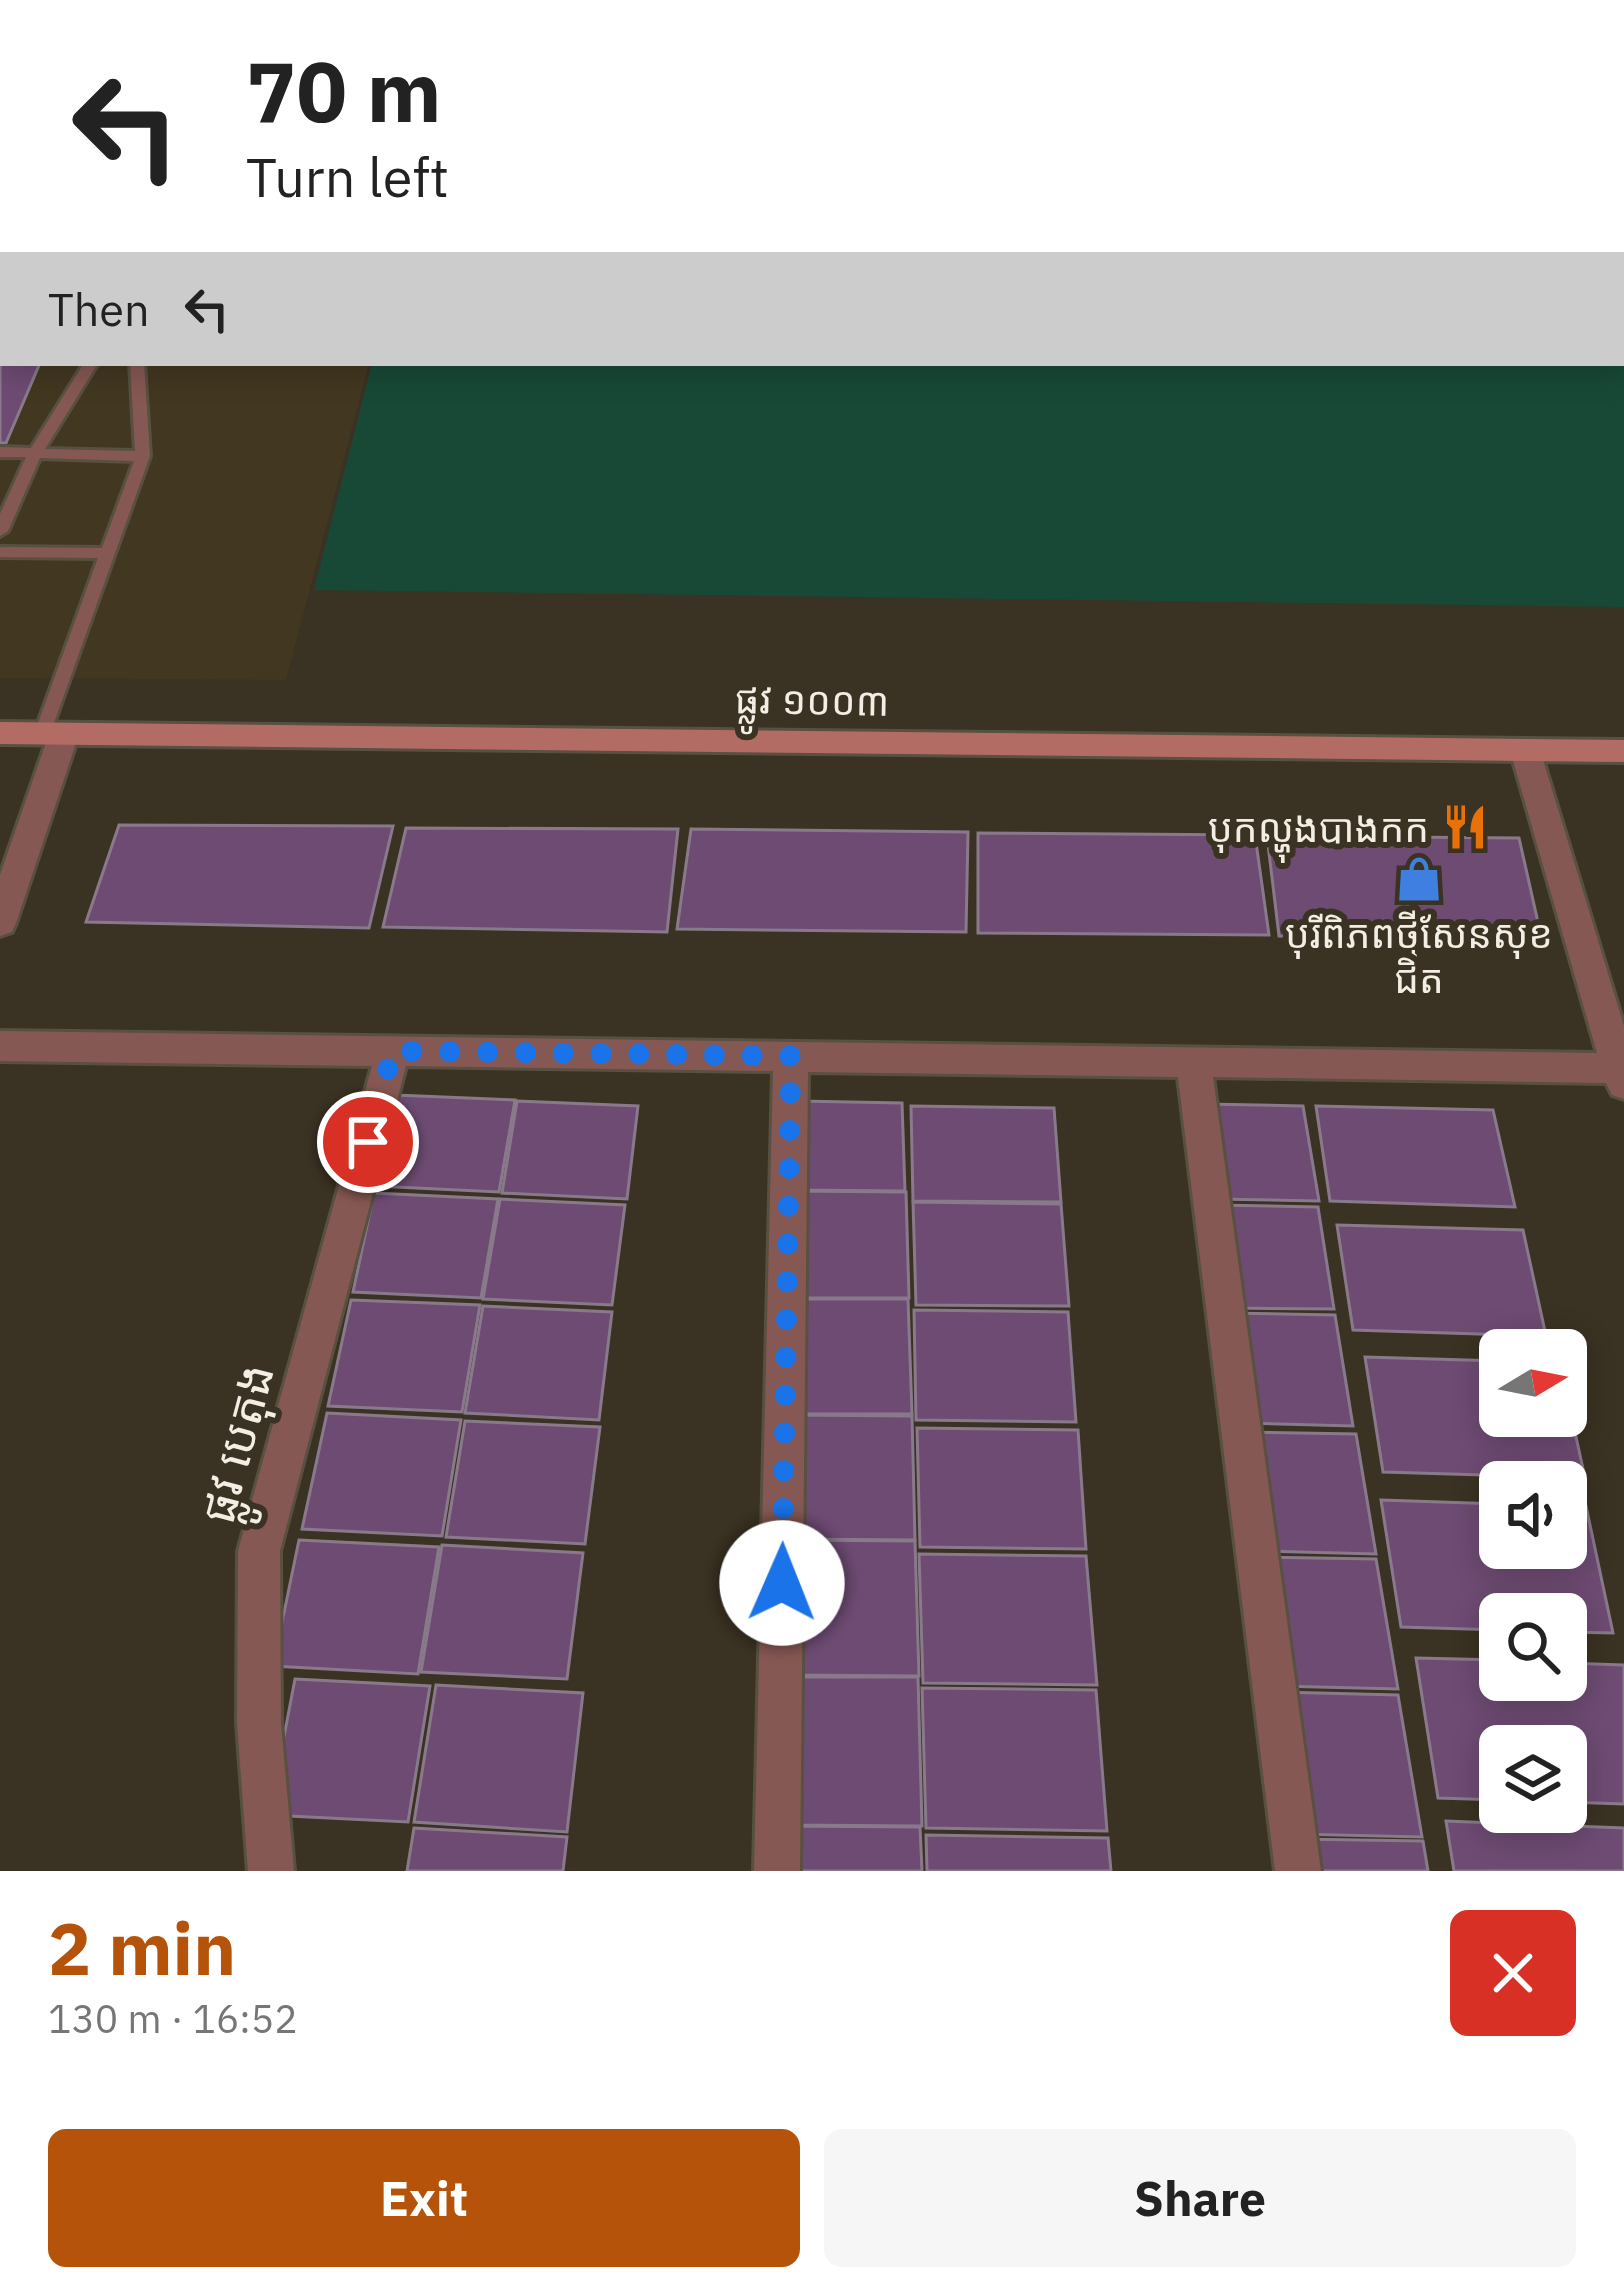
<!DOCTYPE html>
<meta charset="utf-8">
<style>
:root{--surface:#fff;--page:#f6f6f6;--text:#222;--muted:#767676;--accent:#b45309}
body{margin:0;font-family:"IBM Plex Sans","Noto Sans Khmer",sans-serif;background:var(--page);color:var(--text);height:100vh;display:flex;flex-direction:column;font-size:45px;white-space:nowrap}
*{box-sizing:border-box;margin:0}
p{font-size:39px;color:var(--muted)}
.icon{flex:none;width:66px;height:66px;fill:none;stroke:currentColor;stroke-width:2;stroke-linecap:round;stroke-linejoin:round}
.map{position:relative;height:1871px;overflow:hidden}
.side{display:flex;flex-direction:column;background:var(--surface);flex:1}
.side>*{flex:none}
.guide{position:absolute;left:0px;top:0px;width:1626px;height:366px;box-shadow:0 6px 30px #0003;background:#fff;color:var(--text);overflow:hidden}
.needle{width:78px;rotate:80deg}
.tools{position:absolute;left:1479px;top:1329px;display:grid;gap:24px}
.tools a{display:grid;place-items:center;width:108px;height:108px;border-radius:18px;background:var(--surface);box-shadow:0 6px 30px #0003;font-size:60px}
.pin{position:absolute;display:grid;place-items:center;width:102px;height:102px;color:#fff;margin:-51px;border:6px solid #fff;border-radius:50%;box-shadow:0 3px 12px #0007}
.me{position:absolute;width:132px;margin:-66px;rotate:1deg;stroke-linejoin:round;filter:drop-shadow(0 0 9px #0008)}
.turn{display:flex;align-items:center;gap:42px;height:252px;padding:0 48px;font-size:54px}
.turn .icon{width:156px;height:156px;stroke-width:2.5}
.turn b{display:block;font-size:84px;line-height:102px}
.then{display:flex;align-items:center;height:114px;padding:0 48px;background:#0003;gap:24px;font-size:45px}
.round{display:grid;place-items:center;flex:none;width:126px;height:126px;border-radius:18px;background:var(--page)}
.overview{display:flex;align-items:center;justify-content:space-between;height:204px;padding:0 48px}
h1{font-size:72px;font-weight:700;line-height:90px;color:var(--accent)}
.primary-button{display:flex;gap:24px;margin-top:auto;padding:24px 48px}
.primary-button a{flex:1;height:138px;border-radius:18px;background:var(--accent);color:#fff;font-size:48px;font-weight:700;line-height:138px;text-align:center}
.primary-button a+a{background:var(--page);color:var(--text)}
.map>svg:first-child{display:block}
.built{fill:#423720}
.green{fill:#184936}
.building{fill:#6e4b73;stroke:#897a8b;stroke-width:3}
.lines{fill:none;stroke-linecap:round;stroke-linejoin:round}
.service-casing{stroke:#585041;stroke-width:6}
.minor-casing{stroke:#585041;stroke-width:6}
.secondary-casing{stroke:#585041;stroke-width:6}
.service{fill:#865853;fill-rule:evenodd}
.minor{fill:#865853;fill-rule:evenodd}
.secondary{fill:#b36c64;fill-rule:evenodd}
.route{stroke:#1a73e8;stroke-width:21;stroke-dasharray:0 37.8}
.labels{text-anchor:middle;dominant-baseline:central;stroke-width:12;stroke-linejoin:round;paint-order:stroke}
.street-label{font-size:39px;fill:#f3eee3;stroke:#3a3222}
.poi-label{font-size:39px;fill:#f3eee3;stroke:#3a3222;text-anchor:end}
.near-street-label{font-size:48px;fill:#f3eee3;stroke:#3a3222}
</style>
<div class="map">
<svg width="1624" height="1871" viewBox="0 0 1624 1871">
<rect width="100%" height="100%" fill="#3a3222"/>
<polygon class="built" points="0,0 464,0 3,3 3,363 369,363 286,680 0,678"/>
<polygon class="green" points="464,0 1624,0 1624,607 314,590 372,363 1623,363 1623,3"/>
<g class="building">
<polygon points="0,0 229,0 3,3 3,266"/>
<polygon points="0,315 3,363 40,363 6,443 0,443"/>
<polygon points="119,825 393,826 369,928 86,922"/>
<polygon points="406,828 678,829 667,932 383,927"/>
<polygon points="691,829 968,832 966,932 677,929"/>
<polygon points="978,833 1255,835 1269,935 978,933"/>
<polygon points="1267,836 1519,838 1542,940 1279,936"/>
<polygon points="395,1095 515,1100 499,1192 375,1186"/>
<polygon points="517,1101 638,1106 627,1199 502,1193"/>
<polygon points="798,1101 902,1103 905,1191 794,1190"/>
<polygon points="1205,1104 1303,1106 1319,1201 1216,1199"/>
<polygon points="911,1106 1054,1108 1061,1202 913,1201"/>
<polygon points="1316,1106 1493,1110 1515,1207 1330,1201"/>
<polygon points="794,1191 906,1192 909,1298 793,1298"/>
<polygon points="374,1193 498,1199 481,1298 353,1292"/>
<polygon points="500,1199 625,1205 612,1305 483,1299"/>
<polygon points="913,1202 1061,1204 1069,1306 916,1305"/>
<polygon points="1215,1205 1318,1207 1334,1309 1228,1308"/>
<polygon points="1337,1225 1523,1230 1546,1336 1353,1330"/>
<polygon points="793,1299 908,1299 912,1414 792,1414"/>
<polygon points="351,1300 480,1305 462,1412 328,1406"/>
<polygon points="483,1306 612,1312 599,1420 465,1413"/>
<polygon points="914,1310 1068,1312 1076,1422 916,1420"/>
<polygon points="1228,1313 1335,1315 1353,1426 1243,1423"/>
<polygon points="1365,1357 1500,1361 1500,1416 1566,1416 1566,1391 1585,1478 1383,1472"/>
<polygon points="327,1413 461,1420 442,1536 302,1529"/>
<polygon points="792,1415 912,1416 915,1540 790,1539"/>
<polygon points="465,1421 600,1427 585,1544 446,1537"/>
<polygon points="917,1428 1078,1430 1086,1549 920,1547"/>
<polygon points="1245,1432 1356,1434 1376,1554 1260,1551"/>
<polygon points="1381,1500 1500,1504 1500,1548 1566,1548 1566,1506 1586,1506 1613,1633 1566,1632 1566,1614 1500,1614 1500,1630 1401,1627"/>
<polygon points="299,1540 439,1547 418,1674 273,1666"/>
<polygon points="790,1540 915,1541 919,1676 788,1675"/>
<polygon points="442,1545 583,1553 567,1679 421,1672"/>
<polygon points="919,1554 1086,1556 1097,1685 923,1683"/>
<polygon points="1262,1557 1376,1559 1398,1689 1278,1686"/>
<polygon points="1416,1658 1500,1660 1500,1680 1566,1680 1566,1663 1624,1665 1624,1804 1566,1802 1566,1746 1500,1746 1500,1800 1438,1798"/>
<polygon points="786,1677 918,1677 922,1826 786,1825"/>
<polygon points="295,1679 430,1686 408,1822 269,1815"/>
<polygon points="436,1685 583,1693 567,1832 414,1822"/>
<polygon points="922,1688 1096,1690 1107,1831 926,1828"/>
<polygon points="1278,1692 1398,1695 1422,1837 1296,1834"/>
<polygon points="1446,1821 1624,1828 1624,1871 1454,1871"/>
<polygon points="783,1826 920,1827 922,1871 783,1871"/>
<polygon points="414,1828 567,1837 563,1871 407,1871"/>
<polygon points="926,1835 1108,1838 1111,1871 927,1871"/>
<polygon points="1297,1839 1423,1841 1428,1871 1301,1871"/>
</g>
<g class="lines">
<g class="service-casing">
<g id="service">
<polygon points="248,0 260,0 259,3 247,3"/>
<polygon points="84,363 98,363 45,449 135,451 130,363 144,363 150,456 50,734 42,740 34,734 98,558 0,557 0,547 102,548 134,461 40,458 8,531 0,536 0,514 26,457 0,457 0,447 31,448"/>
</g>
</g>
<g class="minor-casing">
<g id="minor">
<polygon points="64,723 75,726 79,734 16,923 12,932 0,936 0,875 49,734 53,726"/>
<polygon points="1525,739 1536,742 1540,750 1624,1026 1624,1099 1612,1095 1606,1083 1213,1077 1321,1871 1275,1871 1178,1077 808,1072 800,1871 754,1871 773,1071 406,1066 280,1551 281,1723 294,1871 248,1871 237,1723 238,1551 372,1066 0,1061 0,1031 1597,1053 1510,750 1514,742"/>
</g>
</g>
<g class="secondary-casing">
<polygon id="secondary" points="0,722 1624,740 1624,762 0,744"/>
</g>
<use href="#service" class="service"/>
<use href="#minor" class="minor"/>
<use href="#secondary" class="secondary"/>
</g>
<g class="lines">
<polyline class="route" points="368,1142 393,1051 791,1056 782,1583"/>
</g>
<defs>
<g id="restaurant-bare" transform="scale(3.6)"><path d="M-5-6h1v4h1v-4h1v4h1v-4h1v5L-1.5 .5V6h-2V.5L-5-1ZM5-6V6H3V1.5H1.5Q1.5-4 5-6Z" fill="#e8710a" stroke="#3a3222" stroke-width="2.5" paint-order="stroke"/></g>
<g id="shop-bare" transform="scale(3.6)"><path d="M-5-2.5h2.3a2.7 3.5 0 0 1 5.4 0H5L5.5 6h-11ZM-1.5-2.5h3a1.5 2.3 0 0 0-3 0Z" fill="#3f7fe0" stroke="#3a3222" stroke-width="2.5" paint-order="stroke"/></g>
</defs>
<g fill-rule="evenodd">
<use href="#restaurant-bare" x="1465" y="827"/>
<use href="#shop-bare" x="1419" y="879"/>
</g>
<g class="labels">
<g class="street-label">
<text transform="translate(812 700) rotate(1)">ផ្លូវ ១០០៣</text>
</g>
<g class="poi-label">
<text x="1429" y="827">បុកល្ហុងបាងកក</text>
<text x="1419" y="933" text-anchor="middle">បុរីពិភពថ្មីសែនសុខ<tspan x="1419" dy="45">ជិត</tspan></text>
</g>
<g class="near-street-label">
<text transform="translate(236 1443) rotate(-75)">ផ្លូវ បេតុង</text>
</g>
</g>
</svg>
<div class="tools">
<a><svg class="needle" viewBox="-14 -14 28 28"><path d="M0-13l5 13h-10z" fill="#e53935"/><path d="M0 13l5-13h-10z" fill="#767676"/></svg></a>
<a><svg class="icon" aria-label="sound" viewBox="0 0 24 24"><path d="M4 9h4l5-4v14l-5-4H4zM17 9q2 3 0 6"/></svg></a>
<a><svg class="icon" aria-label="search" viewBox="0 0 24 24"><circle cx="10" cy="10" r="6"/><path d="M15 15l6 6"/></svg></a>
<a><svg class="icon" aria-label="layers" viewBox="0 0 24 24"><path d="M12 4l9 5-9 5-9-5zM3 14l9 5 9-5"/></svg></a>
</div>
<div class="pin" style="left:368px;top:1142px;background:#d93025"><svg class="icon" aria-label="arrive" viewBox="0 0 24 24"><path d="M6 21V4h12l-3 4 3 4H6"/></svg></div>
<svg class="me" style="left:782px;top:1583px" viewBox="-20 -20 40 40"><circle r="19" fill="#fff"/><path d="M0-13L10 11 0 6-10 11z" fill="#1a73e8"/></svg>
<div class="guide">
<div class="turn"><svg class="icon" aria-label="left" viewBox="0 0 24 24"><path d="M17 20v-9H6M10 6l-5 5 5 5"/></svg><div><b>70 m</b>Turn left</div></div>
<div class="then">Then<svg class="icon" aria-label="left" viewBox="0 0 24 24"><path d="M17 20v-9H6M10 6l-5 5 5 5"/></svg></div>
</div>
</div>
<section class="side">
<div class="overview"><div><h1>2 min</h1><p>130 m · 16:52</p></div><a class="round" style="background:#d93025;color:#fff"><svg class="icon" aria-label="close" viewBox="0 0 24 24"><path d="M6 6l12 12M18 6L6 18"/></svg></a></div>
<div class="primary-button"><a>Exit</a><a>Share</a></div>
</section>
